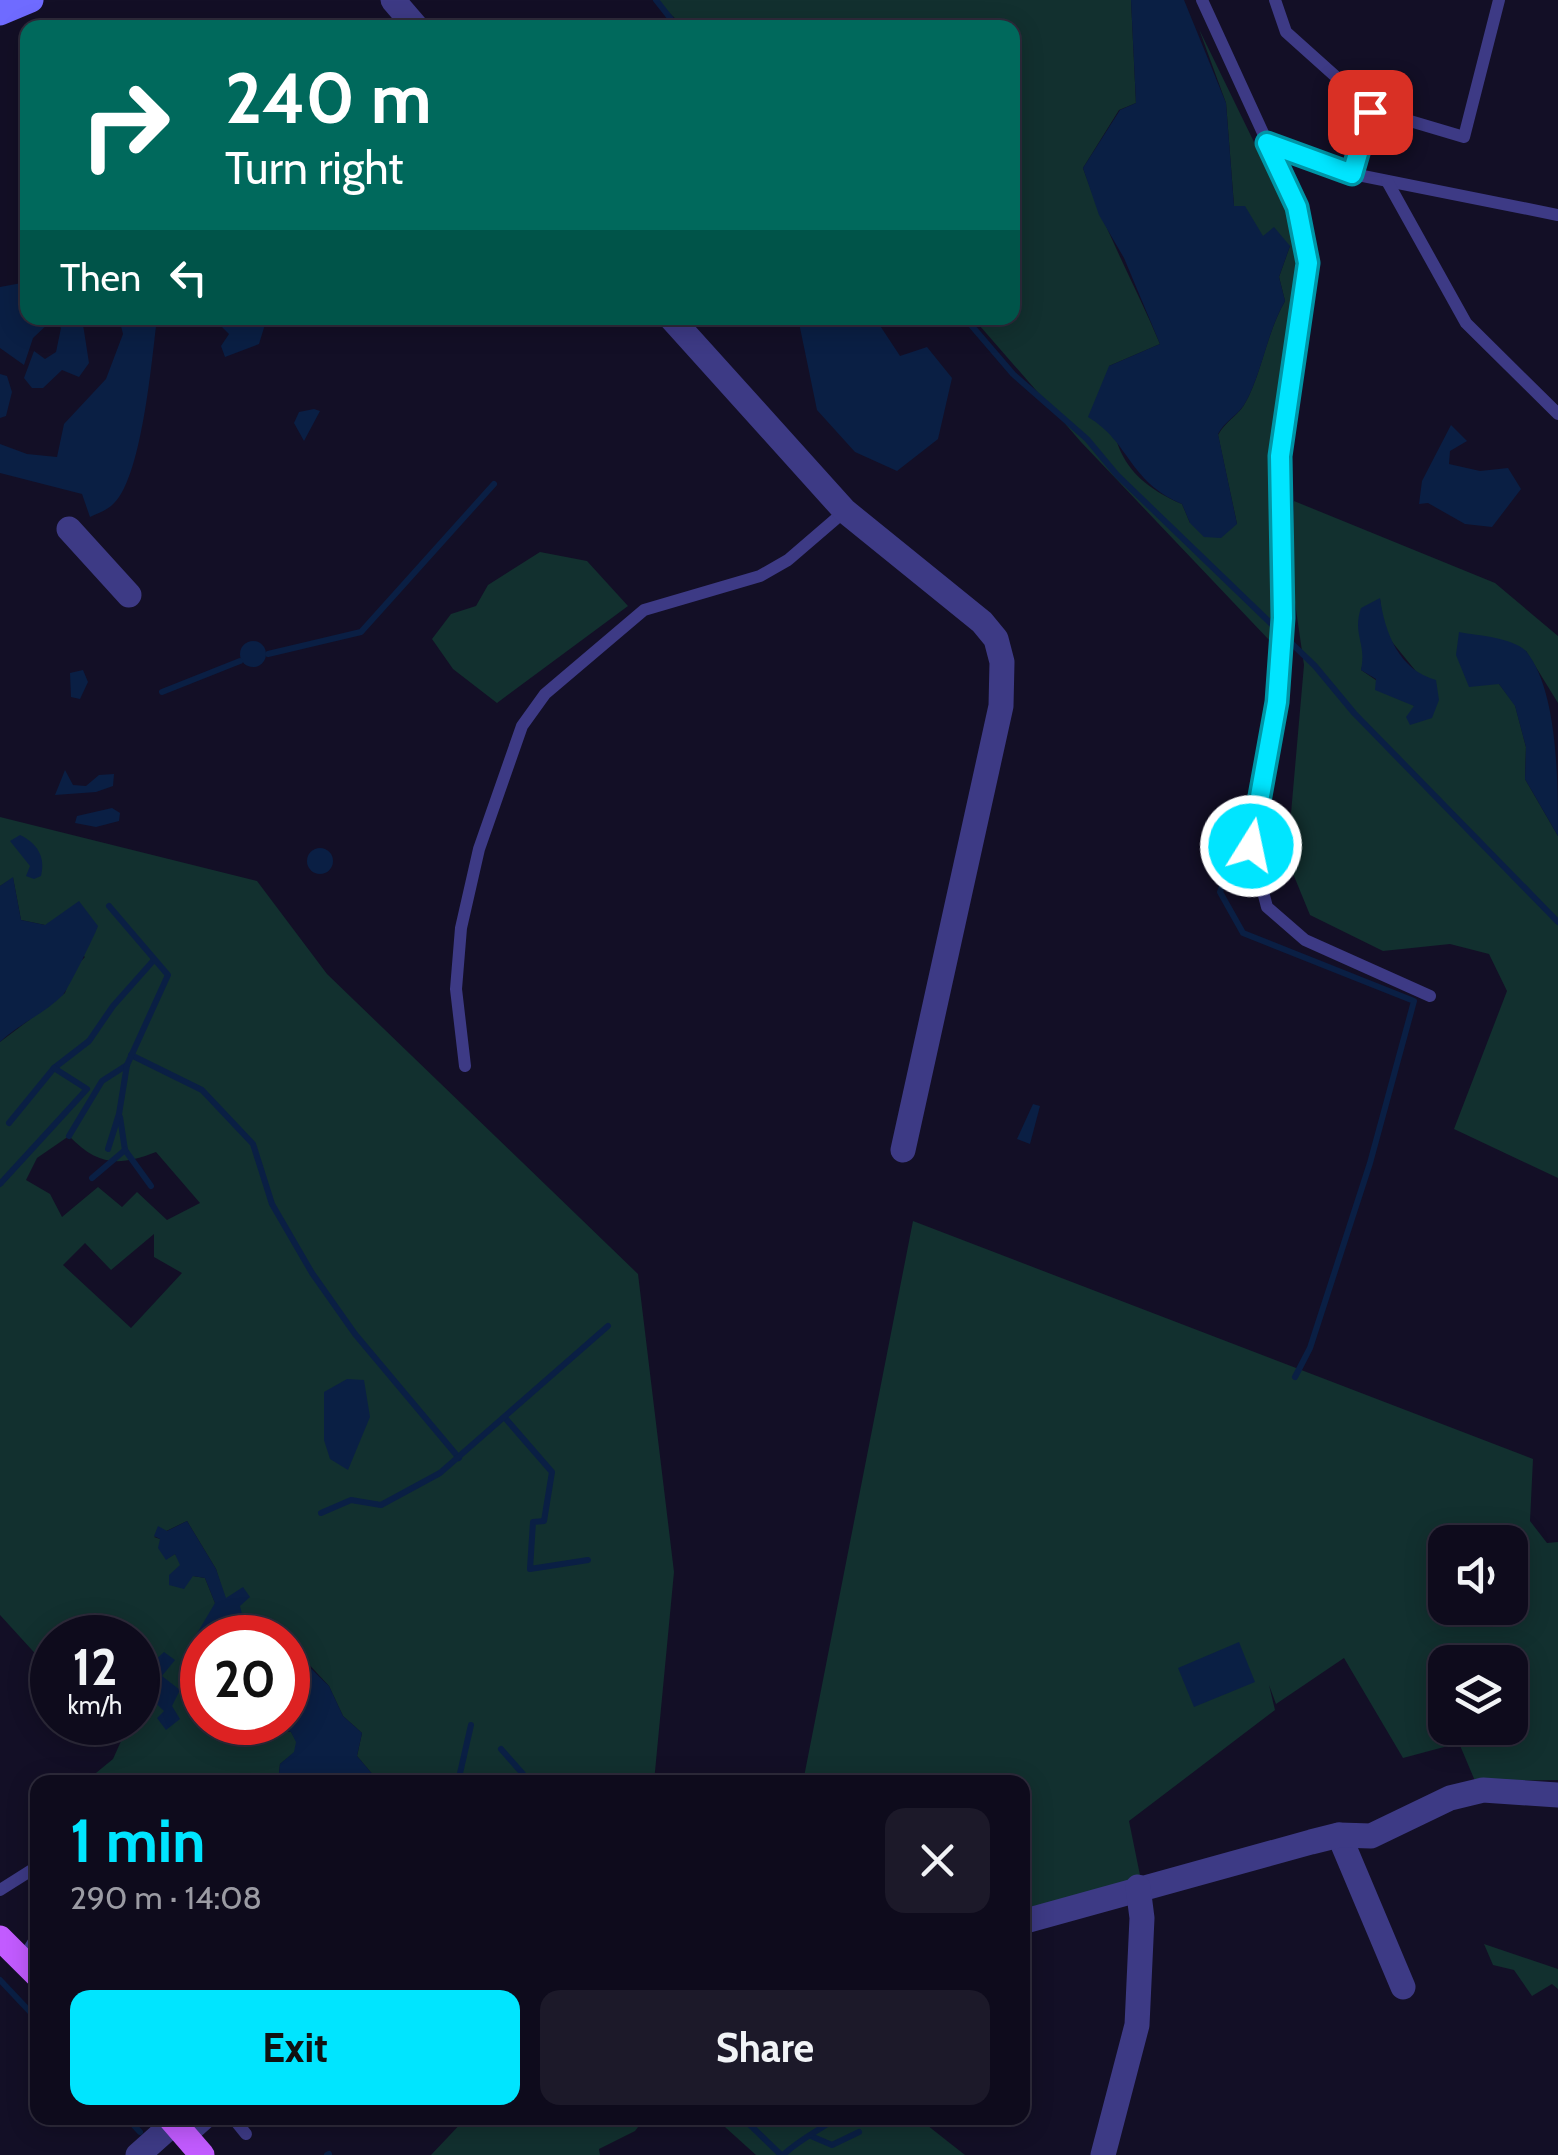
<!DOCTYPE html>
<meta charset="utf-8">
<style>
:root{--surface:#0e0b1c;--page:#1c1929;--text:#f1f3f6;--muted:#9b9ba3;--line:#2e2b3b;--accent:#00e5ff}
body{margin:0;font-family:Cabin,sans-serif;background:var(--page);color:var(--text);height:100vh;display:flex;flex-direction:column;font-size:38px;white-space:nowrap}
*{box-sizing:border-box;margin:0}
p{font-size:32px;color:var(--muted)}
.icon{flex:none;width:55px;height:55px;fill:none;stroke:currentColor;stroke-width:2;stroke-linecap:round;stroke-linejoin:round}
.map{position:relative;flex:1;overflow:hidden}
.sheet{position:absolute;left:30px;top:1775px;width:1000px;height:350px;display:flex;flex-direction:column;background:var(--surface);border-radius:20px;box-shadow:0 5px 25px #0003,0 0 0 2px var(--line)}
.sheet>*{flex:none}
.top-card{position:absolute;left:20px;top:20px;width:1000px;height:305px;border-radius:20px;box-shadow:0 5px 25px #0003,0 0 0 2px var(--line);background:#00695c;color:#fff;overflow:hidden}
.fabs{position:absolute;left:1428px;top:1525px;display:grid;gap:20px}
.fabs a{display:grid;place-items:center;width:100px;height:100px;border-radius:20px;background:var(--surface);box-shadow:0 5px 25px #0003,0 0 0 2px var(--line);font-size:50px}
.speed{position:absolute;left:30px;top:1615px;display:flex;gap:20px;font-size:50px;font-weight:700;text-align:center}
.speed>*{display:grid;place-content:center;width:130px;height:130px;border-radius:50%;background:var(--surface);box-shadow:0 5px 25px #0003,0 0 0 2px var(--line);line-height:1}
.speed small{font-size:25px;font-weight:400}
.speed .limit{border:15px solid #d22;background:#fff;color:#111}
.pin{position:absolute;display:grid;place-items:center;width:85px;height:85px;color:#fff;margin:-42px;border-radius:20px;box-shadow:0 5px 15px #0006}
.me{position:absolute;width:110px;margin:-55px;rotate:10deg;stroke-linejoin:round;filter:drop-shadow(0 0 8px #0008)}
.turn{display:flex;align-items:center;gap:35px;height:210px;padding:0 40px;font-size:45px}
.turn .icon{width:130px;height:130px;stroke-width:2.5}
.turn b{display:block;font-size:70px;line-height:85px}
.then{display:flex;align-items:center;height:95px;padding:0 40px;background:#0003;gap:20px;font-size:38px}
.round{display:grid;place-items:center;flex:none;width:105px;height:105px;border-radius:20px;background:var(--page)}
.overview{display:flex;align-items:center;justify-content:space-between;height:170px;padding:0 40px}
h1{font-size:60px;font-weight:700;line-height:75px;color:var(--accent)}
.cta{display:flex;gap:20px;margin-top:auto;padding:20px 40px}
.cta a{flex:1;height:115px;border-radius:20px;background:var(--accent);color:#111;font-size:40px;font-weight:700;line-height:115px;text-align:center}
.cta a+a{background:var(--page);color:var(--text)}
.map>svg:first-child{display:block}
.green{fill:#12302f;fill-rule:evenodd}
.water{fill:#0a1f44}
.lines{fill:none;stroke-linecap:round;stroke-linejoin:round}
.stream{stroke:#0a1f44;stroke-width:6}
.lane{stroke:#3d3a85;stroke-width:12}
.street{stroke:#3d3a85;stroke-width:25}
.secondary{stroke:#6f6bff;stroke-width:25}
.primary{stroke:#c25bff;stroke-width:25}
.route-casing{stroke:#0095a6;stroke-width:25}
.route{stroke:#00e5ff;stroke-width:18}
</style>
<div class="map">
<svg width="1558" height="2155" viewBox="0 0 1558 2155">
<rect width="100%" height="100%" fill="#130f26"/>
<g class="green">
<path d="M656 0H1131L1136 103 1119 110 1083 168C1104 229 1135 285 1160 344L1109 366C1110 433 1112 474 1182 504L1190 523 1237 524 1218 435C1225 422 1237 416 1244 405 1261 377 1266 334 1285 301L1279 277 1290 246 1260 241 1234 206 1226 103 1199 29 1270 175 1294 205 1296 283 1271 457 1276 619 1270 641 1081 442 973 318H1012V28L684 27Z"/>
<path d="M1294 501 1495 583 1558 636V703L1526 651 1487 682 1499 684 1515 705 1526 747 1525 779 1558 836V1178L1454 1129 1507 991 1489 954 1450 944 1383 951 1310 915 1287 859 1304 665 1292 582ZM1380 599 1384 632 1419 675 1432 718 1361 670Z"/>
<polygon points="540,552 587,561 628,606 497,703 453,669 432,639 451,614 476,606 488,585"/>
<path d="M0 817 257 881 327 974 638 1274 674 1572 654 1782H379L357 1756 362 1733 343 1716 329 1686 279 1632 274 1637H237L216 1569 187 1521 154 1537 160 1539 166 1559 175 1554 193 1576 205 1578 215 1603 213 1633 236 1637 202 1638V1653L180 1674 201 1682 202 1678V1722L249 1723 291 1732 297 1742 295 1752 280 1764 278 1782H85L113 1759 126 1730H113L108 1723 138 1722V1638H52V1672L0 1615V1042L65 993 73 969 85 957 45 925 21 920 13 878 0 886ZM69 1136C97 1165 118 1167 156 1152L200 1203 167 1220 137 1192 122 1207 98 1187 62 1217 50 1194 26 1180 37 1158ZM154 1234V1257L182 1273 131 1328 63 1265 85 1243 111 1270Z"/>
<path d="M913 1221 1533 1459 1530 1521 1547 1543 1558 1542V1780L1475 1781 1459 1743 1403 1758 1344 1658 1276 1704 1269 1685 1275 1710 1129 1821 1143 1890 1023 1920 1022 1782H803ZM1445 1542H1510V1608H1445ZM1445 1662H1510V1728H1445Z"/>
<polygon points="1484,1944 1558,1969 1558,1989 1552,1984 1532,1996 1514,1970 1493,1965"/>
<polygon points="466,2118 645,2118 635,2131 599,2149 600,2155 431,2155"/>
<polygon points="715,2118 918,2118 965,2155 756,2155"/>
</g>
<g class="water">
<path d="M1131 0H1184L1226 103 1234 206H1245L1263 236 1274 227 1290 246 1279 277 1285 301C1266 334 1262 375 1244 405 1237 416 1225 421 1218 434L1237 524 1221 538 1204 537 1190 523 1182 504C1128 481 1130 442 1088 417L1109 366 1160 344 1124 258 1099 215 1083 168 1120 110 1136 103Z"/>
<polygon points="27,282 28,318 82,318 89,363 79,377 62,370 43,388 32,388 24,378 34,351 45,359 56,352 61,328 53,319 33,338 24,365 0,348 0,287"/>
<path d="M119 318H157C152 357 142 483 111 506 105 511 96 514 90 517L82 494 0 473V444L27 454 57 457 64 424 106 379 123 334Z"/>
<polygon points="213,318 267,318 259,344 225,357 221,346 229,334"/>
<polygon points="798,318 875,318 900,356 927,347 952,378 938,439 897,471 855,452 817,410"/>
<polygon points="0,374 7,376 12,392 6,416 0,418"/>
<polygon points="314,409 320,411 304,441 294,423 299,412"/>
<polygon points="1451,425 1467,441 1450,451 1449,464 1480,471 1508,468 1521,489 1492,527 1465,524 1428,503 1419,504 1422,481"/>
<path d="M1380 598C1385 633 1399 670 1436 680L1439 700 1432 718 1410 725 1406 717 1414 706 1375 690 1376 679 1361 670C1367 644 1352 634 1361 608Z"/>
<path d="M1459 632C1479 636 1511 637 1526 651 1558 691 1558 781 1558 836L1525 779 1526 747 1515 706 1499 684 1469 687 1456 655Z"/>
<circle cx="253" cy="654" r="13"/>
<polygon points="83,670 88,682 80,699 71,697 70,673"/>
<polygon points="65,770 73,785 86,786 99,775 114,774 113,786 96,792 55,795"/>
<polygon points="112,808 120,813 119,821 96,827 75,823 77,816"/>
<path d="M20 835C37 843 46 857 41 876L34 879 26 876 30 866 10 841Z"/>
<circle cx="320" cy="861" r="13"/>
<path d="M13 877 21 920 45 925 79 901 98 926C94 937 68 989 63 995 45 1013 19 1024 0 1042V886Z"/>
<polygon points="1033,1104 1040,1106 1030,1144 1017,1139"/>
<polygon points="347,1379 364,1380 370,1417 348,1470 330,1459 324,1440 324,1392"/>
<polygon points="187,1521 216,1569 226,1598 243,1587 250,1597 240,1606 243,1618 237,1637 196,1635 215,1603 205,1578 193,1576 184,1589 169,1585 169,1575 180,1565 175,1554 166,1560 158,1548 160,1539 154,1536 158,1526 167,1531"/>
<polygon points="288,1639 297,1655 329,1686 343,1716 362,1733 357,1756 379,1782 278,1782 280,1764 294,1752 296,1742 291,1732 280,1728 268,1737 249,1723 288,1722"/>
<polygon points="1239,1642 1255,1682 1194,1707 1178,1668"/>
<polygon points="164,1652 175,1660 162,1676 180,1690 172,1706 180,1719 166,1730 157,1718 164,1711 147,1695 155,1680 144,1670"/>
<polygon points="202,1653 202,1678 190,1689 179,1675"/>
</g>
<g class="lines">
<g class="stream">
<polyline points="656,0 678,28"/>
<polyline points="965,318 1013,374 1087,439 1117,475 1315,666 1354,713 1558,922"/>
<polyline points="268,654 361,632 494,484"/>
<polyline points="162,692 240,661"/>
<polyline points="1239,838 1220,892 1243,933 1414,1001 1370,1163 1310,1348 1295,1377"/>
<polyline points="131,1055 202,1090 253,1144 272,1204 312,1273 355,1334 459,1458"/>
<polyline points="120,1117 125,1150 151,1186"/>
<polyline points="9,1123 54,1068 89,1041 113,1006 153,961"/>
<polyline points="69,1136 102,1081 127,1065"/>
<polyline points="108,1149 119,1114 127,1065 168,975 109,906"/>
<polyline points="92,1178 125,1150"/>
<polyline points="0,1184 87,1089 54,1068"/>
<polyline points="506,1419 552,1472 544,1521 533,1522 530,1569 588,1560"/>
<polyline points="321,1513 351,1500 381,1505 440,1473 608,1326"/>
<polyline points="501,1749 523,1774 518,1782"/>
<polyline points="458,1782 471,1725"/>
<polyline points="0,1980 34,2016"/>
<polyline points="127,2118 140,2132"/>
<polyline points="743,2118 781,2155"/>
<polyline points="811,2136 832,2145 859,2132"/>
<polyline points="327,2155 329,2154"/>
<path d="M783 2155C800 2139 818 2131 836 2118"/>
</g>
<g class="lane">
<polyline points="1202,0 1297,207 1308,263 1280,456 1283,619 1277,702 1251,846 1267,907 1305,940 1430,996"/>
<polyline points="1275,0 1286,32 1373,110 1352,174"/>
<polyline points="1373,110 1464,137 1499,0"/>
<polyline points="1267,143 1328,169 1558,215"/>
<polyline points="1387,181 1466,323 1558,414"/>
<polyline points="465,1066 456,989 461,928 479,849 522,726 545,694 644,610 760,576 788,560 845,511"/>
<polyline points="0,1890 38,1866"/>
<polyline points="22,1960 38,1935"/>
<polyline points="233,2118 246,2134"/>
</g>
<g class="street">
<polyline points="393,0 417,28"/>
<polyline points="671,318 845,511 982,622 996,639 1002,662 1001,706 903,1150"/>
<polyline points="69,529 129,595"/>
<polyline points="1339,1835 1403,1987"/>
<polyline points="1022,1922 1311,1842 1339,1835 1371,1836 1450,1798 1483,1790 1558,1795"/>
<polyline points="185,2134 203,2118"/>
<polyline points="138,2155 175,2122"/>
<polyline points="1103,2155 1137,2025 1142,1918 1138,1887"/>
</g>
<polyline class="secondary" points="0,13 31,0"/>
<g class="primary">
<polyline points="0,1938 38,1976"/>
<polyline points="170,2118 202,2155"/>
</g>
</g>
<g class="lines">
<g class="route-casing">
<polyline id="route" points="1251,846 1277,702 1283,618 1280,456 1308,263 1297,207 1267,143 1352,174 1370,112"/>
</g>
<use href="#route" class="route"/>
</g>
</svg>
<div class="fabs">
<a><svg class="icon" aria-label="sound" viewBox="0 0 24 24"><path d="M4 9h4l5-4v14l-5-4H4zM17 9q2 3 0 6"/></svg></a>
<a><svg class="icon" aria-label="layers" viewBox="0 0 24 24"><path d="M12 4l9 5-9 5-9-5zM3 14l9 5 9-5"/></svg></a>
</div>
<div class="speed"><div>12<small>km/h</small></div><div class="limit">20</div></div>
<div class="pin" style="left:1370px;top:112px;background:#d93025"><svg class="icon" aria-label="arrive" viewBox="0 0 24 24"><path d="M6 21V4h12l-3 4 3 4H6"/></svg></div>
<svg class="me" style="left:1251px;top:846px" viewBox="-20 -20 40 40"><circle r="17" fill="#00e5ff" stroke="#fff" stroke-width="3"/><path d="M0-11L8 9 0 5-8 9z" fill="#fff"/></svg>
<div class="top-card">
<div class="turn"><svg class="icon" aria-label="right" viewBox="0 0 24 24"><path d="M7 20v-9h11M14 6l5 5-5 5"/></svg><div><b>240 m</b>Turn right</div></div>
<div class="then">Then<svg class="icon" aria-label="left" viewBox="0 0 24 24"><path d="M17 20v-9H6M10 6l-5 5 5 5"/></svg></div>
</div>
<section class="sheet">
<div class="overview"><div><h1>1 min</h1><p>290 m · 14:08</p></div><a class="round"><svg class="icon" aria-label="close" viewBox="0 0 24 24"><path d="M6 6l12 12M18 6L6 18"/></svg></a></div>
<div class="cta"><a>Exit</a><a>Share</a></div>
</section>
</div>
